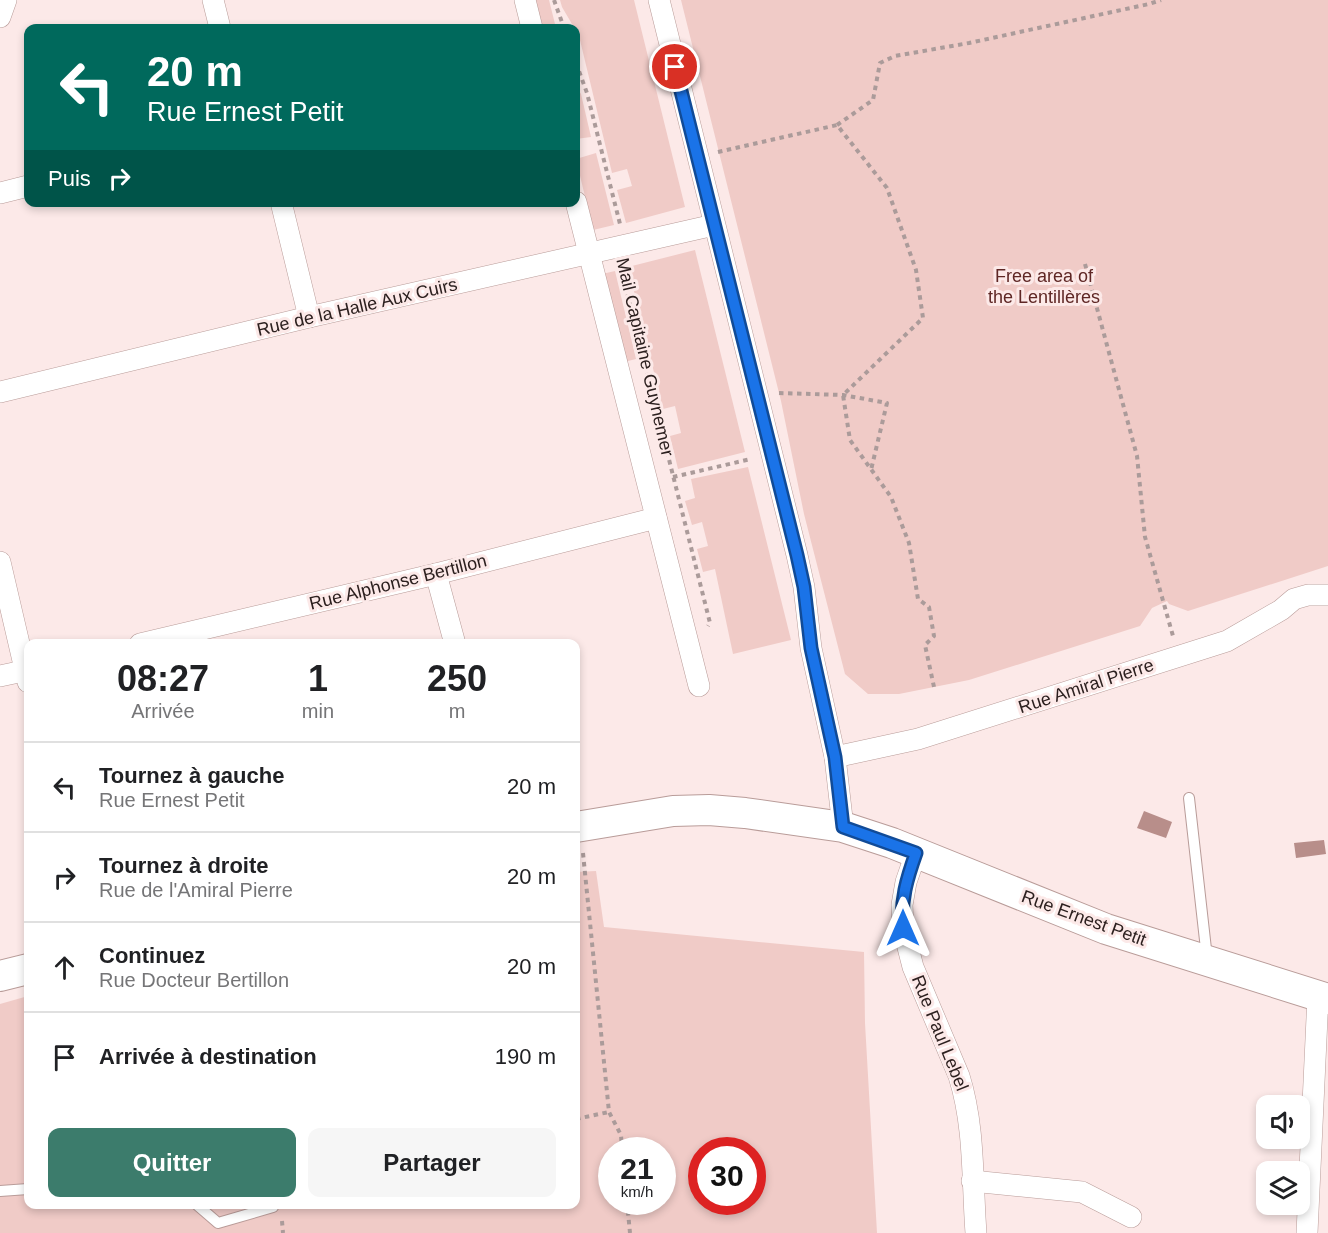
<!DOCTYPE html>
<html lang="fr">
<meta charset="utf-8">
<style>
:root{--surface:#fff;--page:#f6f6f6;--text:#202124;--muted:#757577;--line:#e0e0e0;--accent:#3c7c6c}
body{margin:0;font-family:Arial,sans-serif;background:var(--page);color:var(--text);height:100vh;display:flex;flex-direction:column;font-size:22px;white-space:nowrap}
*{box-sizing:border-box;margin:0}
p{font-size:20px;color:var(--muted)}
.icon{flex:none;width:33px;height:33px;fill:none;stroke:currentColor;stroke-width:2;stroke-linecap:round;stroke-linejoin:round}
.map{position:relative;flex:1;overflow:hidden}
.details{position:absolute;left:24px;top:639px;width:556px;height:570px;display:flex;flex-direction:column;background:var(--surface);border-radius:12px;box-shadow:0 3px 9px #0003}
.details>*{flex:none}
.top-card{position:absolute;left:24px;top:24px;width:556px;height:183px;border-radius:12px;box-shadow:0 3px 9px #0003;background:#00695c;color:#fff;overflow:hidden}
.fabs{position:absolute;left:1256px;top:1095px;display:grid;gap:12px}
.fabs a{display:grid;place-items:center;width:54px;height:54px;border-radius:12px;background:var(--surface);box-shadow:0 3px 9px #0003;font-size:30px}
.speed{position:absolute;left:598px;top:1137px;display:flex;gap:12px;font-size:30px;font-weight:700;text-align:center}
.speed>*{display:grid;place-content:center;width:78px;height:78px;border-radius:50%;background:var(--surface);box-shadow:0 3px 9px #0003;line-height:1}
.speed small{font-size:15px;font-weight:400}
.speed .limit{border:9px solid #d22;background:#fff;color:#111}
.pin{position:absolute;display:grid;place-items:center;width:51px;height:51px;color:#fff;margin:-26px;border:3px solid #fff;border-radius:50%;box-shadow:0 2px 6px #0007}
.me{position:absolute;width:66px;margin:-33px;rotate:0deg;stroke-linejoin:round;filter:drop-shadow(0 0 4px #0008)}
.turn{display:flex;align-items:center;gap:21px;height:126px;padding:0 24px;font-size:27px}
.turn .icon{width:78px;height:78px;stroke-width:2.5}
.turn b{display:block;font-size:42px;line-height:51px}
.then{display:flex;align-items:center;height:57px;padding:0 24px;background:#0003;gap:12px;font-size:22px}
.eta{display:flex;justify-content:space-evenly;align-items:center;height:102px;text-align:center}
.eta b{font-size:36px;font-weight:800;line-height:42px}
.primary-button{display:flex;gap:12px;margin-top:auto;padding:12px 24px}
.primary-button a{flex:1;height:69px;border-radius:12px;background:var(--accent);color:#fff;font-size:24px;font-weight:800;line-height:69px;text-align:center}
.primary-button a+a{background:var(--page);color:var(--text)}
ul{padding:0;list-style:none}
li{display:flex;align-items:center;gap:18px;height:90px;padding:0 24px;border-top:2px solid var(--line)}
li div{flex:1}
li b{display:block;font-size:22px}
li em{font-style:normal}
.map>svg:first-child{display:block}
.green{fill:#f0cbc7;fill-rule:evenodd}
.water{fill:#b88e8a}
.lines{fill:none;stroke-linecap:round;stroke-linejoin:round}
.lane-casing{stroke:#b99c99;stroke-width:12}
.street-casing{stroke:#b99c99;stroke-width:22}
.secondary-casing{stroke:#b99c99;stroke-width:32}
.path{stroke:#ab9b9a;stroke-width:4;stroke-dasharray:4.5 4.5;stroke-linecap:butt}
.lane{stroke:#fff;stroke-width:10}
.street{stroke:#fff;stroke-width:21}
.secondary{stroke:#fff;stroke-width:30}
.route-casing{stroke:#114b97;stroke-width:15}
.route{stroke:#1a73e8;stroke-width:10}
.labels{text-anchor:middle;dominant-baseline:central;stroke-width:6;stroke-linejoin:round;paint-order:stroke}
.park-label{font-size:18px;fill:#5f2725;stroke:#fce9e8}
.street-label{font-size:18px;fill:#2c201f;stroke:#fce9e8}
</style>
<div class="map">
<svg width="1328" height="1233" viewBox="0 0 1328 1233">
<rect width="100%" height="100%" fill="#fce9e8"/>
<g class="green">
<polygon points="532,0 549,0 556,28 539,28"/>
<polygon points="560,0 634,0 685,207 626,223 617,190 632,186 627,169 612,173 579,36 562,7"/>
<polygon points="681,0 1328,0 1328,566 1188,611 1169,604 1167,601 1152,608 1140,626 969,680 899,694 868,694 845,674 804,514 781,401"/>
<polygon points="576,86 581,94 591,137 576,139"/>
<polygon points="596,153 614,225 593,230 576,159"/>
<polygon points="695,250 745,452 678,469 670,436 681,433 675,406 663,409 628,267"/>
<polygon points="615,271 636,359 624,362 602,274"/>
<polygon points="748,467 791,640 733,654 715,569 703,572 697,549 708,546 702,522 692,525 685,501 695,498 691,479"/>
<path d="M596 871 604 927 864 952 865 1023 877 1233H0V1004L28 996V1204H576V872ZM612 1150H663V1202H612ZM702 1150H753V1202H702Z"/>
</g>
<g class="water">
<polygon points="1144,811 1172,822 1166,838 1137,828"/>
<polygon points="1324,840 1326,854 1296,858 1294,843"/>
</g>
<g class="lines">
<g class="lane-casing">
<g id="lane">
<polyline points="1189,798 1207,958"/>
<polyline points="0,1191 28,1189"/>
<polyline points="196,1204 218,1223 273,1207"/>
</g>
</g>
<g class="street-casing">
<g id="street">
<polyline points="213,0 220,28"/>
<polyline points="525,0 532,28"/>
<polyline points="659,0 797,555 804,587 811,648 835,757 843,827"/>
<polyline points="0,17 6,0"/>
<polyline points="0,193 28,186"/>
<polyline points="281,202 309,317"/>
<polyline points="576,202 699,686"/>
<polyline points="0,392 309,317 714,225"/>
<polyline points="0,562 28,682"/>
<polyline points="436,574 455,644"/>
<polyline points="140,644 436,574 656,518"/>
<polyline points="0,676 28,670"/>
<polyline points="835,757 918,739 1227,641 1281,610 1294,599 1308,595 1328,595"/>
<path d="M916 853 906 882 902 905 903 928 913 967 959 1076C975 1127 972 1181 976 1233"/>
<polyline points="972,1181 1082,1192 1131,1217"/>
<polyline points="1307,1233 1318,996"/>
</g>
</g>
<g class="secondary-casing">
<g id="secondary">
<polyline points="576,827 673,811 709,810 745,813 843,827 892,843 1106,929 1328,999"/>
<polyline points="0,976 28,969"/>
</g>
</g>
<g class="path">
<polyline points="554,0 564,28"/>
<polyline points="576,63 587,93 620,224"/>
<polyline points="837,125 873,100 880,63 895,56 969,43 1149,4 1161,0"/>
<polyline points="718,152 837,125 887,188 916,270 923,318 843,395 850,440 891,497 909,543 918,599 929,607 934,636 925,645 934,687"/>
<polyline points="1085,264 1137,456 1145,537 1173,636"/>
<polyline points="621,268 710,623 708,626"/>
<polyline points="779,393 843,395 887,403 871,470"/>
<polyline points="673,477 751,459"/>
<polyline points="583,853 609,1112 621,1135 622,1150"/>
<polyline points="576,1119 609,1112"/>
<polyline points="627,1202 630,1233"/>
<polyline points="282,1221 283,1233"/>
</g>
<use href="#lane" class="lane"/>
<use href="#street" class="street"/>
<use href="#secondary" class="secondary"/>
</g>
<g class="lines">
<g class="route-casing">
<path id="route" d="M675 67 797 555 804 587 811 648 835 757 843 827 916 853C907 878 900 901 903 928"/>
</g>
<use href="#route" class="route"/>
</g>
<g class="labels">
<g class="park-label">
<text x="1044" y="276">Free area of<tspan x="1044" dy="21">the Lentillères</tspan></text>
</g>
<g class="street-label">
<text transform="translate(357 307) rotate(-13)">Rue de la Halle Aux Cuirs</text>
<text transform="translate(645 357) rotate(77)">Mail Capitaine Guynemer</text>
<text transform="translate(398 582) rotate(-14)">Rue Alphonse Bertillon</text>
<text transform="translate(1086 686) rotate(-18)">Rue Amiral Pierre</text>
<text transform="translate(1084 918) rotate(20)">Rue Ernest Petit</text>
<text transform="translate(940 1033) rotate(68)">Rue Paul Lebel</text>
</g>
</g>
</svg>
<div class="fabs">
<a><svg class="icon" aria-label="sound" viewBox="0 0 24 24"><path d="M4 9h4l5-4v14l-5-4H4zM17 9q2 3 0 6"/></svg></a>
<a><svg class="icon" aria-label="layers" viewBox="0 0 24 24"><path d="M12 4l9 5-9 5-9-5zM3 14l9 5 9-5"/></svg></a>
</div>
<div class="speed"><div>21<small>km/h</small></div><div class="limit">30</div></div>
<div class="pin" style="left:675px;top:67px;background:#d93025"><svg class="icon" aria-label="arrive" viewBox="0 0 24 24"><path d="M6 21V4h12l-3 4 3 4H6"/></svg></div>
<svg class="me" style="left:903px;top:928px" viewBox="-20 -20 40 40"><path d="M0-17L14 15 0 8-14 15z" fill="#1a73e8" stroke="#fff" stroke-width="4"/></svg>
<div class="top-card">
<div class="turn"><svg class="icon" aria-label="left" viewBox="0 0 24 24"><path d="M17 20v-9H6M10 6l-5 5 5 5"/></svg><div><b>20 m</b>Rue Ernest Petit</div></div>
<div class="then">Puis<svg class="icon" aria-label="right" viewBox="0 0 24 24"><path d="M7 20v-9h11M14 6l5 5-5 5"/></svg></div>
</div>
<section class="details">
<div class="eta">
<div><b>08:27</b><p>Arrivée</p></div>
<div><b>1</b><p>min</p></div>
<div><b>250</b><p>m</p></div>
</div>
<ul>
<li><svg class="icon" aria-label="left" viewBox="0 0 24 24"><path d="M17 20v-9H6M10 6l-5 5 5 5"/></svg><div><b>Tournez à gauche</b><p>Rue Ernest Petit</p></div><em>20 m</em></li>
<li><svg class="icon" aria-label="right" viewBox="0 0 24 24"><path d="M7 20v-9h11M14 6l5 5-5 5"/></svg><div><b>Tournez à droite</b><p>Rue de l'Amiral Pierre</p></div><em>20 m</em></li>
<li><svg class="icon" aria-label="ahead" viewBox="0 0 24 24"><path d="M12 20V5M6 11l6-6 6 6"/></svg><div><b>Continuez</b><p>Rue Docteur Bertillon</p></div><em>20 m</em></li>
<li><svg class="icon" aria-label="arrive" viewBox="0 0 24 24"><path d="M6 21V4h12l-3 4 3 4H6"/></svg><div><b>Arrivée à destination</b></div><em>190 m</em></li>
</ul>
<div class="primary-button"><a>Quitter</a><a>Partager</a></div>
</section>
</div>
